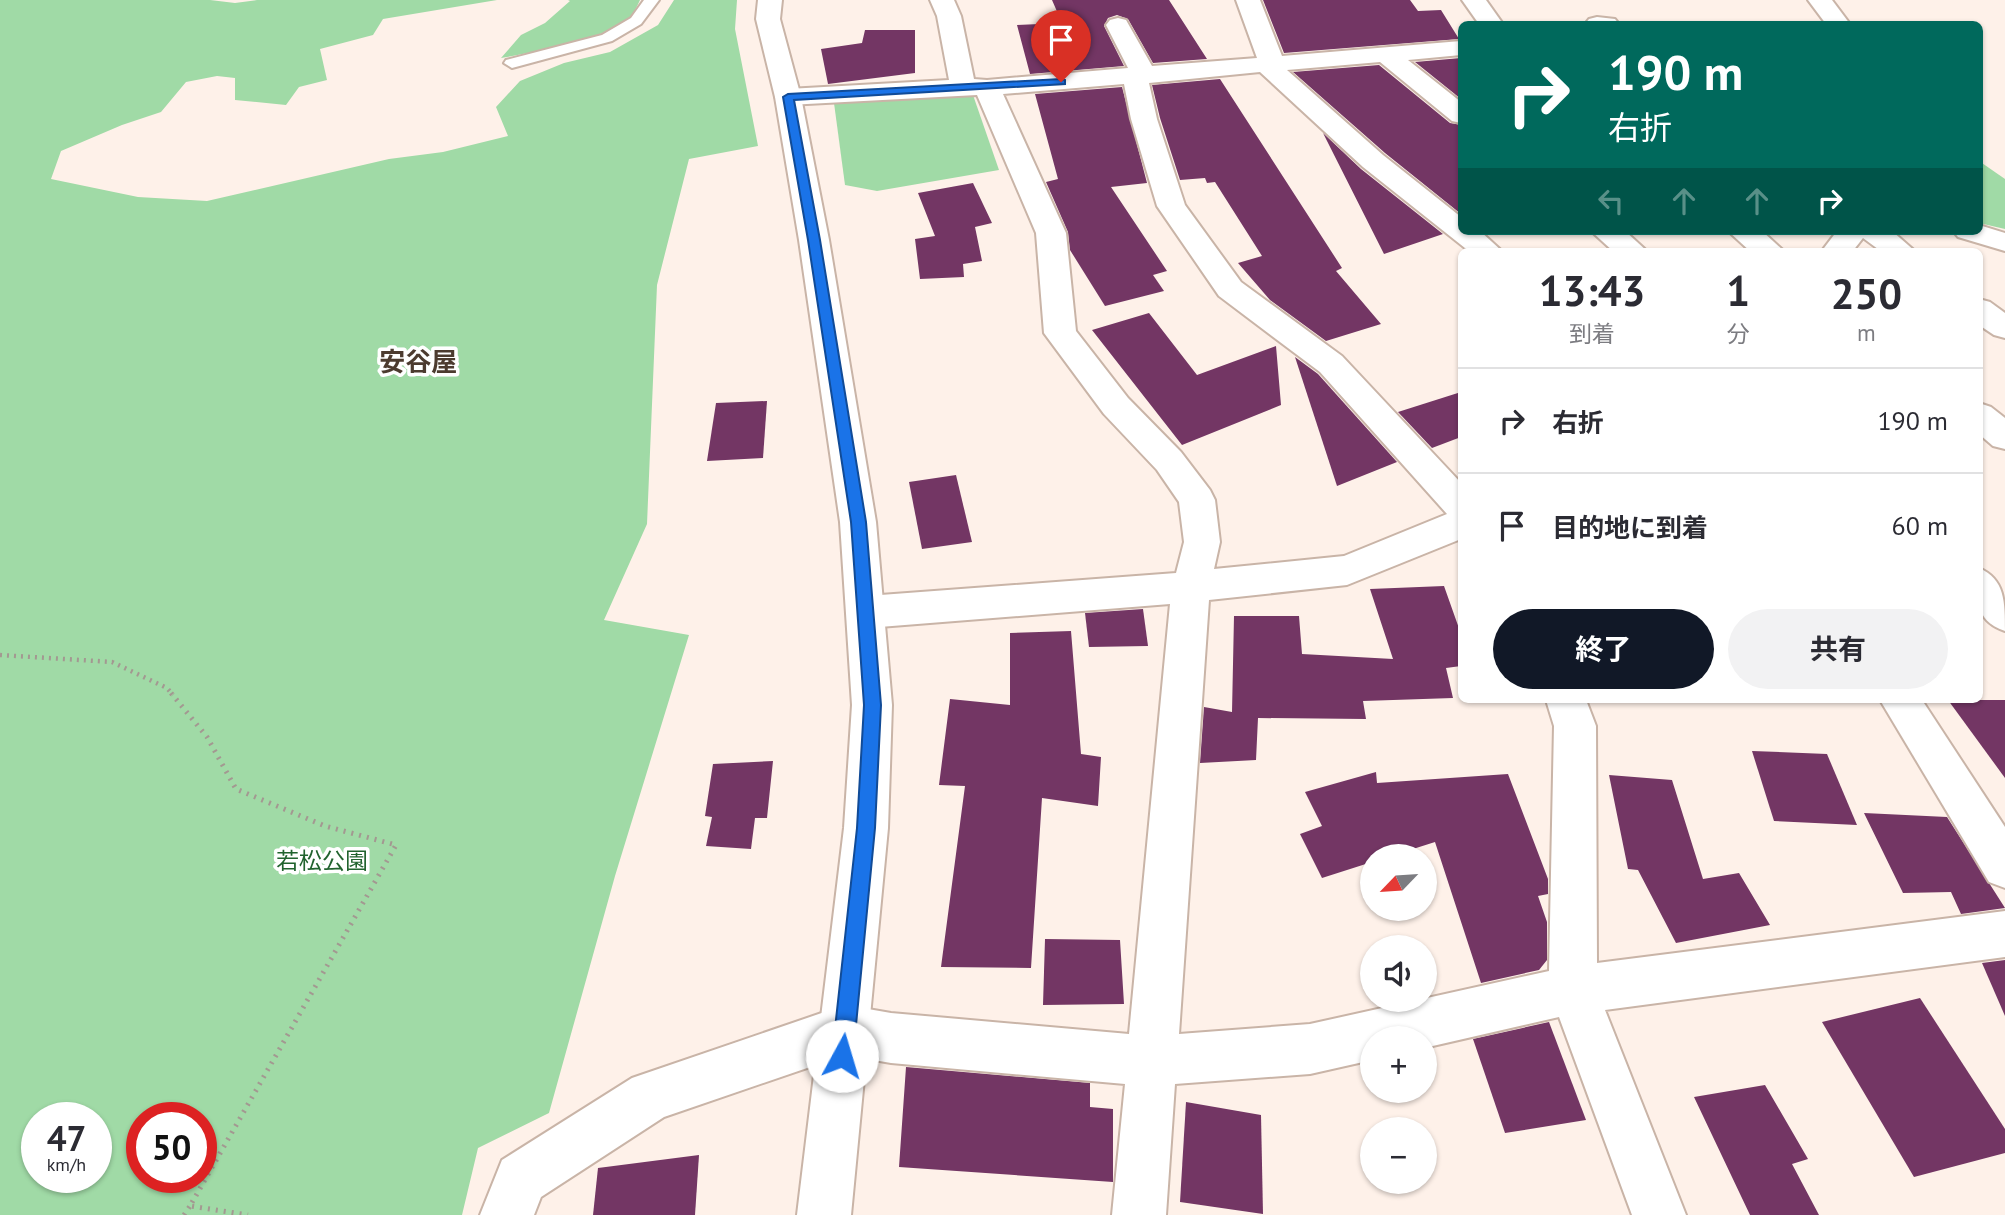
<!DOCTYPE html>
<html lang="ja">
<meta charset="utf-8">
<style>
:root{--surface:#fff;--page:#f2f2f3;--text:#2b2b33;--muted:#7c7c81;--line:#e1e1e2;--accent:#111827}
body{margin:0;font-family:"PT Sans","Noto Sans JP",sans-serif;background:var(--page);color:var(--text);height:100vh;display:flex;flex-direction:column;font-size:26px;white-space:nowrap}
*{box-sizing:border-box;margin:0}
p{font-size:23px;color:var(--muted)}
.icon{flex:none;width:38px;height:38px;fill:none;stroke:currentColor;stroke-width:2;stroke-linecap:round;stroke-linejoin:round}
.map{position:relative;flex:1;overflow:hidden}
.drawer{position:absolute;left:1458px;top:248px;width:525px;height:455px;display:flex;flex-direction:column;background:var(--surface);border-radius:10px;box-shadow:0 2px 5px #0004}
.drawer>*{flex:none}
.banner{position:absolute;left:1458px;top:21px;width:525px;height:214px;border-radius:10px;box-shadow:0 2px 5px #0004;background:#00695c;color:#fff;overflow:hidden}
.needle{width:46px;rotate:245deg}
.buttons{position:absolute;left:1360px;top:844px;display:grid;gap:14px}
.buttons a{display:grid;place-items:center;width:77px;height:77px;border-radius:50%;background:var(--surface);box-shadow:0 2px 5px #0004;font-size:35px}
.speed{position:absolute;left:21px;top:1102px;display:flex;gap:14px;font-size:35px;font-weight:700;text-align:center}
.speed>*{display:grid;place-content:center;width:91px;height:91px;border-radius:50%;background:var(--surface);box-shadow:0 2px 5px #0004;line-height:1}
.speed small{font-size:18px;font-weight:400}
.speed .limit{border:10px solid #d22;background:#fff;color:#111}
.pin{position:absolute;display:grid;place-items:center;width:60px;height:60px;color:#fff;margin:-72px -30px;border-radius:50% 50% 50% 0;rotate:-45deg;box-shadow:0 0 7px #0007}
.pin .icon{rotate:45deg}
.me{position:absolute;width:77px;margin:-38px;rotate:6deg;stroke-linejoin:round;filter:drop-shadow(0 0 5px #0008)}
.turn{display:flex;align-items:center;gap:24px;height:147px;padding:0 35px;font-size:32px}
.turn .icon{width:91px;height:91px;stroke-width:2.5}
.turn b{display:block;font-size:49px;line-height:60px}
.lanes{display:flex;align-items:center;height:66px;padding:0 35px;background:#0003;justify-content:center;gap:35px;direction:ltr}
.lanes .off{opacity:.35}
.eta{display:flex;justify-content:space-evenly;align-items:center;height:119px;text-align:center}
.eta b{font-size:42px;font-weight:700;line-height:49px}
.button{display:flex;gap:14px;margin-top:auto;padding:14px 35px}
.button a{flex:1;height:80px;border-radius:42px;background:var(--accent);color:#fff;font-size:28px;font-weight:700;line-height:80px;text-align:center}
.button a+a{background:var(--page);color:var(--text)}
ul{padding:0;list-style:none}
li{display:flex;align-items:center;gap:21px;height:105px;padding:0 35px;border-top:2px solid var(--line)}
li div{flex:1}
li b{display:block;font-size:26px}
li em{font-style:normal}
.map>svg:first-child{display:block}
.green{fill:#a0daa6;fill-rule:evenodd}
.building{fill:#733664}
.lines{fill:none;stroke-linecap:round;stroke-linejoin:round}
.lane-casing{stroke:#c9b4a7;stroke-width:4}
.street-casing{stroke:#c9b4a7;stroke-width:4}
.secondary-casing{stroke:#c9b4a7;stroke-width:4}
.path-far1{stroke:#a39891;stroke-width:4.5;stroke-dasharray:2 5;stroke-linecap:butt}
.path{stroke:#a39891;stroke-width:5;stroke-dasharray:2 6;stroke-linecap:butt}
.lane{fill:#fff;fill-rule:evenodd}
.street{fill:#fff;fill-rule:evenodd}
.secondary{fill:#fff;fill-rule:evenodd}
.route{fill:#1a73e8;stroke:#114b97;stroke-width:2}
.labels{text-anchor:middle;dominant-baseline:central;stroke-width:7;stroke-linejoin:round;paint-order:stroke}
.park-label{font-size:23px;fill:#21632e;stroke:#fff}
.quarter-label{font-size:26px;font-weight:bold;fill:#4c3b2f;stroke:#fff}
</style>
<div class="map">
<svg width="2005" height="1215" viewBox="0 0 2005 1215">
<rect width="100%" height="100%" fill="#fef1e9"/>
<g class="green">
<path d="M0 0H210L235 3 257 0H497L383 19 373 35 320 49 327 80 299 87 286 105 235 100V78L217 76 186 82 161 112 122 125 61 151 51 179 138 197 207 201 389 159 443 152 508 136 496 107 520 81 564 63 610 52 658 25 674 0H737L735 29 758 146 689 159 657 285 647 524 604 620 689 635 615 876 549 1113 478 1148 462 1215H0ZM96 1118V1178H37V1118ZM142 1118H201V1178H142Z"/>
<path d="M568 0H640C638 4 635 11 632 15 609 40 534 52 501 58L521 35 545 23 570 1Z"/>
<polygon points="973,95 999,170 877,191 845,185 834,103"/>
<polygon points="1979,161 2005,179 2005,229 1979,223"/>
</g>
<g class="building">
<polygon points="1052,0 1169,0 1207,59 1153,63 1128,19 1117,15 1108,18 1104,26 1124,66 1030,74 1017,25 1062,23"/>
<polygon points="1263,0 1410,0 1418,11 1441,10 1459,39 1284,53"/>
<polygon points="865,30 915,30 915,73 828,84 821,49 862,43"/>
<polygon points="1461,58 1461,99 1415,62"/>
<polygon points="1379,65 1450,123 1461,125 1461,214 1385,153 1293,72"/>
<polygon points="1220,79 1342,268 1336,271 1381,324 1326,341 1270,300 1238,263 1262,256 1215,182 1207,183 1205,178 1180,180 1160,118 1152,85"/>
<polygon points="1122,87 1147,183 1111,187 1167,271 1153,275 1164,291 1105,306 1070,250 1068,232 1046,182 1058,179 1035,94"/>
<polygon points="1323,133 1361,169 1443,234 1384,254"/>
<polygon points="973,183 992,223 975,227 982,261 963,264 964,277 920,279 915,239 935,236 918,193"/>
<polygon points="1149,313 1197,375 1276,346 1281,405 1182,445 1092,330"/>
<polygon points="1295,357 1318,374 1397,462 1337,486"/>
<polygon points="1461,392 1461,437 1432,448 1398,412"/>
<polygon points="767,401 763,458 707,461 716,403"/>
<polygon points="956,475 972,542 922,549 909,482"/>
<polygon points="1444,586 1461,634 1461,666 1446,668 1453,698 1363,701 1366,719 1258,718 1256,760 1200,763 1204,707 1232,712 1234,616 1299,616 1302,654 1393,659 1370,589"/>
<polygon points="1143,609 1148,646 1089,647 1085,613"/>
<polygon points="1071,631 1081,754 1101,757 1098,806 1042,798 1031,968 941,967 965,786 939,785 950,699 1010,705 1010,633"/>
<polygon points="1948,700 2005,700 2005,778"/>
<polygon points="1752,751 1827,754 1857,825 1774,821"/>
<polygon points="773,761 767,818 755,818 751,849 706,846 712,817 705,816 713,764"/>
<polygon points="1376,772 1377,783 1508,774 1548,879 1548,894 1538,896 1547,922 1547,960 1539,970 1481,983 1435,842 1391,856 1372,856 1372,862 1322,878 1300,834 1322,826 1305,792"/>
<polygon points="1609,775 1672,780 1703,879 1739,873 1770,925 1676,943 1638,870 1628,869"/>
<polygon points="1864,813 1947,817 2005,908 1961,914 1951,892 1903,893"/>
<polygon points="1045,939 1120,940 1124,1004 1043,1005"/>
<polygon points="2005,960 2005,1016 1982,963"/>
<polygon points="1920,998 2005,1129 2005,1153 1914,1177 1822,1022"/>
<polygon points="1549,1022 1586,1120 1505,1133 1473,1039"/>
<polygon points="906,1067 1090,1083 1090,1107 1113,1109 1113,1182 899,1167"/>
<polygon points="1765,1085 1808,1159 1792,1164 1819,1215 1750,1215 1694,1097"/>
<polygon points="1186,1102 1261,1115 1263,1214 1180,1202"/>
<polygon points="699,1155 695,1215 593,1215 598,1168"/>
</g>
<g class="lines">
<g class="lane-casing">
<polygon id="lane" points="644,0 659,0 641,24 612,41 512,68 504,63 506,60 602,35 631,18"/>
</g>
<g class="street-casing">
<g id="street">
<path d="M930 0H954L961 16 974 79 987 80 1128 68 1106 25 1110 20 1118 18 1126 20 1152 66 1257 58 1236 0H1260L1282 56 1461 41V55L1408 60 1461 102V123L1452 121 1380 62 1287 70 1383 155 1461 217V231H1480L1503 252H1470L1363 167 1260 72 1149 83 1157 119 1185 205 1241 282 1342 356 1461 483V539L1347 585 1209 600 1179 1034 1310 1024 1549 971 1554 726 1546 700H1586L1596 726 1597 963 2005 911V957L1605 1010 1686 1215H1632L1559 1017 1424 1048V1038H1372V1060L1310 1074 1175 1084 1166 1215H1112L1125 1084 891 1063 845 1055 664 1117 541 1197 534 1215H480L502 1160 632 1078 845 1005 891 1013 1129 1034 1170 604 867 628 853 623 848 612 853 601 867 596 1176 573 1184 542 1179 502 1157 470 1104 414 1044 333 1036 233 977 95 788 105 779 102 775 97 779 92 788 89 949 80 937 16ZM1124 84 1131 119 1157 206 1219 296 1320 372 1447 514 1344 556 1214 569 1220 542 1215 500 1210 490 1181 452 1128 398 1076 331 1066 233 1003 94Z"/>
<polygon points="1462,0 1486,0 1503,24 1479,24"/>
<polygon points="1808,0 1832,0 1850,24 1826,24"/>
<polygon points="1597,17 1615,19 1619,24 1585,24 1589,19"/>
<polygon points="1979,225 2005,233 2005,251 1958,237 1953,231 1979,231"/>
<polygon points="1591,231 1625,231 1648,252 1614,252"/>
<polygon points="1728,231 1762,231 1785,252 1751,252"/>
<polygon points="1837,231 1892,231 1916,252 1882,252 1863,238 1852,252 1821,252"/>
<polygon points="1979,299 1990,302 2005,313 2005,338 1994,335 1979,325"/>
<polygon points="1979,403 1991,407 2005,418 2005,449 1993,446 1979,434"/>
<path d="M1979 568C2005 579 2005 602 2005 631 1972 620 1979 597 1979 568Z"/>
<polygon points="1880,700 1922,700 2005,827 2005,888 1989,882"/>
</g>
</g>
<g class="secondary-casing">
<polygon id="secondary" points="758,0 782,0 780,19 801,97 829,240 876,522 892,705 888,828 851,1215 797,1215 844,828 852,705 840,522 799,240 775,97 756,19"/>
</g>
<polyline class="path-far1" points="0,655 112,662 167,688 173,695"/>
<g class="path">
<polyline points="171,693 207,737 236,789 325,826 396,845 190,1206 248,1215"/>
<polyline points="184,1215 190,1206"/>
</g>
<use href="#lane" class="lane"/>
<use href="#street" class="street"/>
<use href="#secondary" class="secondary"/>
</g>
<polygon class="route" points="1061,79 1065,80 1065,84 794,100 820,240 866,522 881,705 875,828 853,1056 850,1064 842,1067 835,1064 832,1056 857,828 864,705 851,522 808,240 783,97 788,94"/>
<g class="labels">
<g class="park-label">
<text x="322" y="860">若松公園</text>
</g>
<g class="quarter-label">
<text x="418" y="361">安谷屋</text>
</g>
</g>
</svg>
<div class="buttons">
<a><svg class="needle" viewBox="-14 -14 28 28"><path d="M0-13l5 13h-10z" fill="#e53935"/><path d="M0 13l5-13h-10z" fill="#7c7c81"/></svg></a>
<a><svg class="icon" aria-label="sound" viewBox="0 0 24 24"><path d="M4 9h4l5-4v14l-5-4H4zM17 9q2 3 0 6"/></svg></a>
<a>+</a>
<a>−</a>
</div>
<div class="speed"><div>47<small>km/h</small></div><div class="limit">50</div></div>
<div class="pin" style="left:1061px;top:82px;background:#d93025"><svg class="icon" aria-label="arrive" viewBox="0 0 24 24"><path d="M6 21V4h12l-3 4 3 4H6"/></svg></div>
<svg class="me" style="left:842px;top:1056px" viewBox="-20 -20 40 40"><circle r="19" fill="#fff"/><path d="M0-13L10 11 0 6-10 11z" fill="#1a73e8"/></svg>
<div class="banner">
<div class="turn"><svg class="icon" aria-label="right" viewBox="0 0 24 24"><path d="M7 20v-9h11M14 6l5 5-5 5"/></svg><div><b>190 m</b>右折</div></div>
<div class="lanes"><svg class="icon off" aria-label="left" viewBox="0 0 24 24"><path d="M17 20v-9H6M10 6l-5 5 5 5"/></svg><svg class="icon off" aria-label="ahead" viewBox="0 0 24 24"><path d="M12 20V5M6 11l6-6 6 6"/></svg><svg class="icon off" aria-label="ahead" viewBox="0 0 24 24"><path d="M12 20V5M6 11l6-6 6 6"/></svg><svg class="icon" aria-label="right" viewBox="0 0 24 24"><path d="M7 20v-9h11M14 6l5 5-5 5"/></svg></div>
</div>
<section class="drawer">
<div class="eta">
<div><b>13:43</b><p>到着</p></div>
<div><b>1</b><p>分</p></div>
<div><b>250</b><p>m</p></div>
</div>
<ul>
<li><svg class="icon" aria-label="right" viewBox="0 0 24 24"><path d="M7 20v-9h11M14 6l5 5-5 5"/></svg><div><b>右折</b></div><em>190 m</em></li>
<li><svg class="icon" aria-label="arrive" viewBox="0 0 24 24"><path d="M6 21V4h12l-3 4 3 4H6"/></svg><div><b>目的地に到着</b></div><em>60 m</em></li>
</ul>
<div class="button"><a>終了</a><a>共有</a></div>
</section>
</div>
